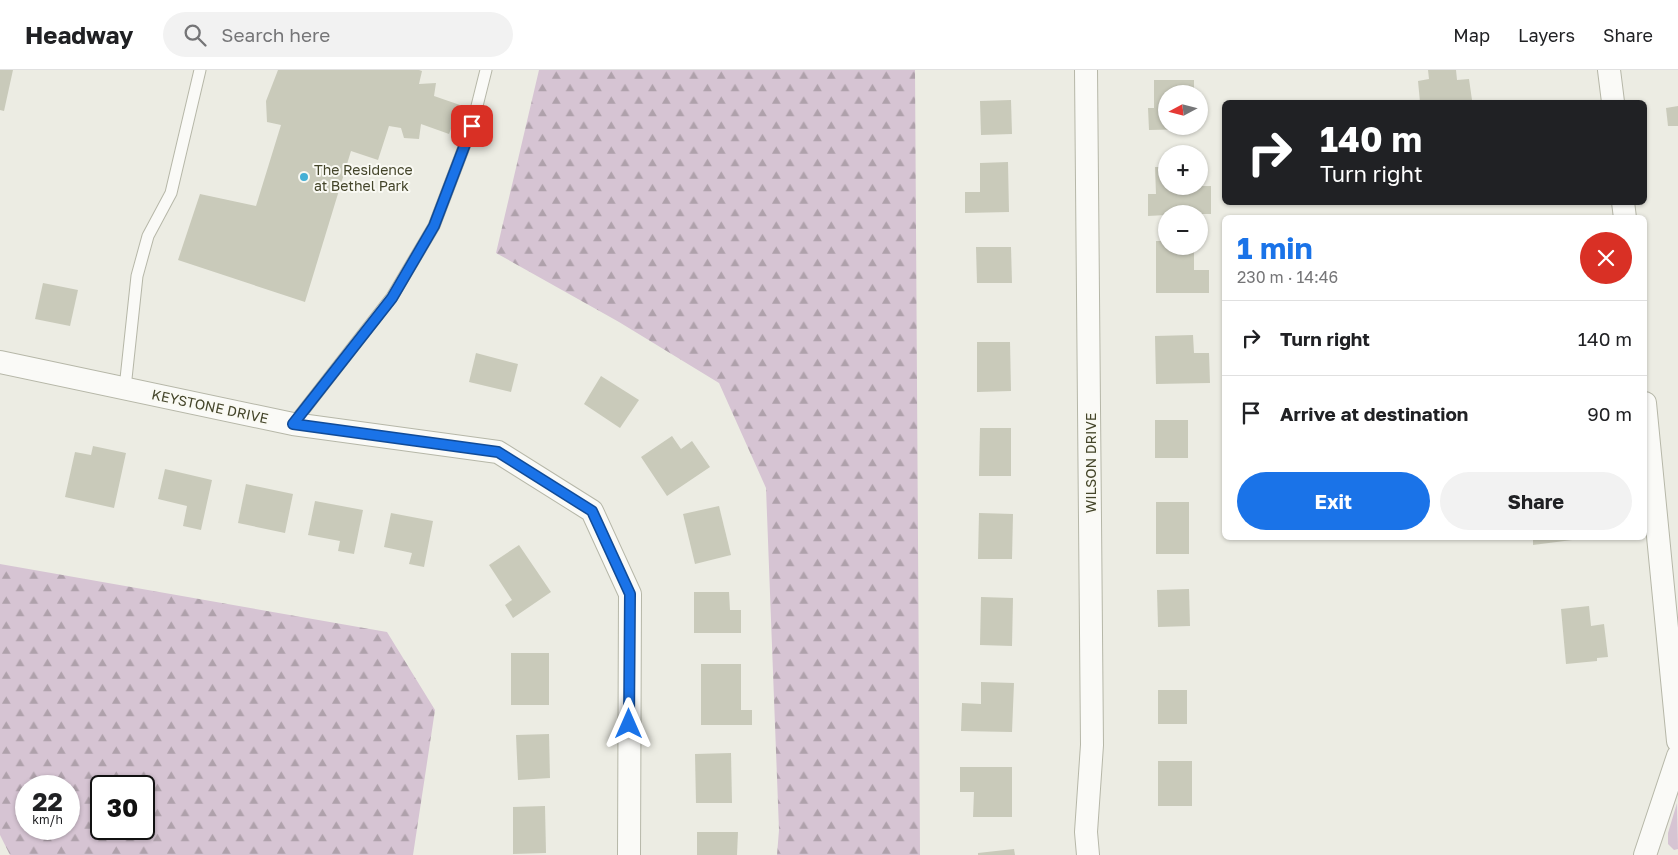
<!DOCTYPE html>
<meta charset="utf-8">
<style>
:root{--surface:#fff;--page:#f2f2f2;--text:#202124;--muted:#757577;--line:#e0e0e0;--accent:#1a73e8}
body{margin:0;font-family:"Golos Text",sans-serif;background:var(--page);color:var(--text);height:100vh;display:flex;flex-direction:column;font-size:19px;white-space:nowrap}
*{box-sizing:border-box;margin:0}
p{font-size:16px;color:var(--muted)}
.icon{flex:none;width:28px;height:28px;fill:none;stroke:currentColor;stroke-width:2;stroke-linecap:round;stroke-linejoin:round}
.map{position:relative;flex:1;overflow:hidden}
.drawer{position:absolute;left:1222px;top:145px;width:425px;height:325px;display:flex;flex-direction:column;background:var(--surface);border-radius:8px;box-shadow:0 1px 4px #0004}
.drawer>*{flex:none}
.hud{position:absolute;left:1222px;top:30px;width:425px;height:105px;border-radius:8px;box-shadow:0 1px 4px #0004;background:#202124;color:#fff;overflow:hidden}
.needle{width:32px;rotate:263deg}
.controls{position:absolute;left:1158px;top:15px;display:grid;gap:10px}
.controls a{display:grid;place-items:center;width:50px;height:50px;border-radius:50%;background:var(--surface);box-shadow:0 1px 4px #0004;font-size:25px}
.speed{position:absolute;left:15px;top:705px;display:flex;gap:10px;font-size:25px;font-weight:700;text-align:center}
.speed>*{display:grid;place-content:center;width:65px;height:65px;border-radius:50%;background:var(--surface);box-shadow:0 1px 4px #0004;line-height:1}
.speed small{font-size:12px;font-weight:400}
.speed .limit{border:2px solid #111;border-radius:8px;background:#fff;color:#111}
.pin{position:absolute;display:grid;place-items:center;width:42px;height:42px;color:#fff;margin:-21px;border-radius:10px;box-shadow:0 2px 8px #0006}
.me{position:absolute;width:55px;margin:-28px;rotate:0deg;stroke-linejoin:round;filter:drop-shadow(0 0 4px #0008)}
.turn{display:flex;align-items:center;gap:18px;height:105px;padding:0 15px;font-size:22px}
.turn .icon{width:65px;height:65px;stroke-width:2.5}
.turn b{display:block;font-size:35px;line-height:42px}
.round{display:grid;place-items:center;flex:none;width:52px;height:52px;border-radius:26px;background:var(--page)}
.overview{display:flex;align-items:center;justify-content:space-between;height:85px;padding:0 15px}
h1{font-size:30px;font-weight:700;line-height:38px;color:var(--accent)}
.primary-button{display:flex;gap:10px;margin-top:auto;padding:10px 15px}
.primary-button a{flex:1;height:58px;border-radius:30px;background:var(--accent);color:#fff;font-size:20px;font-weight:700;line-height:58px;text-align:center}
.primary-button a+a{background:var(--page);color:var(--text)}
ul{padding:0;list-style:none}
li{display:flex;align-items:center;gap:15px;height:75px;padding:0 15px;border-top:1px solid var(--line)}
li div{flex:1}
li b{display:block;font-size:19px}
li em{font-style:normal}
header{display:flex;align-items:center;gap:30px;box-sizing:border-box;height:70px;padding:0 25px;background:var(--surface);border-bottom:1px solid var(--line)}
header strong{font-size:24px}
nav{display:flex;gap:28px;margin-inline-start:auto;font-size:18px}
.search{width:350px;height:45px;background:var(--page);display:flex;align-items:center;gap:12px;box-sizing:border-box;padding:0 18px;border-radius:28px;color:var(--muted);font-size:19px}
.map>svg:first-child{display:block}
.forest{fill:url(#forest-firs);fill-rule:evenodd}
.garden{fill:#d6c4d3}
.building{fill:#c9caba}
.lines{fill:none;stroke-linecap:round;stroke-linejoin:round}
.service-casing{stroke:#b6b7a8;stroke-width:13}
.minor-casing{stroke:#b6b7a8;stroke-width:24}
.service{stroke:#fafaf7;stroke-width:11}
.minor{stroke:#fafaf7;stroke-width:22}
.route-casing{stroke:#114b97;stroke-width:12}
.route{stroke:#1a73e8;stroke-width:9}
.poi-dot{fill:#44afd5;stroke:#f9f9f3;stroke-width:2}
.labels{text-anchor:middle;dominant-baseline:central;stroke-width:4;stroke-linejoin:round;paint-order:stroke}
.poi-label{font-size:14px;fill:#44452a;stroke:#f9f9f3;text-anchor:start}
.street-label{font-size:14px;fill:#44452a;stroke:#f9f9f3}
</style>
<header>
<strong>Headway</strong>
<div class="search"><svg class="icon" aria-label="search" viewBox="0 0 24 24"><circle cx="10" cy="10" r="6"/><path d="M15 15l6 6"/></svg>Search here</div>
<nav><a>Map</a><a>Layers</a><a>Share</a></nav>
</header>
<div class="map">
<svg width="1678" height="785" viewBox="0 0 1678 785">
<defs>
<pattern id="forest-firs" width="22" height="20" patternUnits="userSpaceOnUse" patternTransform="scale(1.25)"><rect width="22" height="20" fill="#d6c4d3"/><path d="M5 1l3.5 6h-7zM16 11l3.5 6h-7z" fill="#afa1ab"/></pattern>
</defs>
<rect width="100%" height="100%" fill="#ecece3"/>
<g class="forest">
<polygon points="539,0 915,0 920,785 777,785 779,760 766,418 719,313 619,252 496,183"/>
<path d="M0 494 387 562 435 640 413 785H10L0 765ZM26 716H69V759H26ZM101 716H144V759H101Z"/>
</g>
<polygon class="garden" points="1677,733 1678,779 1674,780 1668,774 1668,763"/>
<g class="building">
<polygon points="0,0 13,0 4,41 0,40"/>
<polygon points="278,0 419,0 422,1 419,14 436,13 434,26 460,35 449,64 421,54 419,69 404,68 401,58 389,56 378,90 351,81 305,232 178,190 200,124 256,136 281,55 267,52 266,31"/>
<polygon points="1428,0 1456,0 1457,10 1469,9 1472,30 1450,32 1420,32 1418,11 1429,9"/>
<polygon points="1154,10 1194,10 1194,24 1166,24 1166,56 1194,56 1194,59 1149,60 1148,38 1154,38"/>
<polygon points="1011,30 1012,64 981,65 980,31"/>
<polygon points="1678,36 1678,56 1668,56 1666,38"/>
<polygon points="1008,92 1009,142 965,143 965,122 980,122 980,93"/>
<polygon points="1155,97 1166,97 1166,116 1211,116 1211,144 1166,144 1166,145 1148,146 1148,124 1156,124"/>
<polygon points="1156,171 1166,171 1166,176 1194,176 1194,200 1209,200 1209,223 1156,223"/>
<polygon points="976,177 1011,177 1012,213 977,213"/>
<polygon points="43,213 78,220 70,256 35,249"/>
<polygon points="1193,265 1194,283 1209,283 1210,313 1156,314 1155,266"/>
<polygon points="977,272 1010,272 1011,321 977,322"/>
<polygon points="476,283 518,294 511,322 469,312"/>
<polygon points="601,306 639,330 620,358 584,334"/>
<rect x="1155" y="350" width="33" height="38"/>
<polygon points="980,358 1011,358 1011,406 979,406"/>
<polygon points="672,366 681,379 692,371 710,397 667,426 641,387"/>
<polygon points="93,376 126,383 114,438 65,427 75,382 91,385"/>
<polygon points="165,399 212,410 201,460 183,456 187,436 158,429"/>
<polygon points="246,414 293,424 285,463 238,453"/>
<polygon points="315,431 363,440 354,484 338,481 340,471 308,465"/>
<rect x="1156" y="432" width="33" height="52"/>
<polygon points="719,436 731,485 695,494 683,444"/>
<polygon points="391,443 433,451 424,497 409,494 412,483 384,477"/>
<polygon points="979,443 1013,444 1012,489 978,489"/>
<polygon points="1533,468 1580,468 1580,469 1533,475"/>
<polygon points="519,475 551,522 513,548 505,535 512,530 489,495"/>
<polygon points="1189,519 1190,556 1158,557 1157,520"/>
<polygon points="694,522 729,522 730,540 741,540 741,563 694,563"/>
<polygon points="981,527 1013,528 1012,576 980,575"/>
<polygon points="1589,536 1591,556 1604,554 1608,587 1597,588 1597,591 1566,594 1561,539"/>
<rect x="511" y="583" width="38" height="52"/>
<polygon points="701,594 741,594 741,640 752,640 752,655 701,655"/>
<polygon points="981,612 1014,613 1012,662 961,661 962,633 981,634"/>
<rect x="1158" y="620" width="29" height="34"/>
<polygon points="549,664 550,708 518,710 516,665"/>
<polygon points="731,683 732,733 696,733 695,684"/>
<rect x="1158" y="691" width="34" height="45"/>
<polygon points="960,697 1012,697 1012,747 973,747 974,722 960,722"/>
<polygon points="545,736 546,783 513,784 513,737"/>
<polygon points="697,762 738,762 737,785 697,785"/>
<polygon points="1014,779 1015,785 978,785 978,783"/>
</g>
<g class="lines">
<g class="service-casing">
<g id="service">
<polyline points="125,318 137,206 148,166 171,123 200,0"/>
<polyline points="293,354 392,227 434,156 472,56 486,0"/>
</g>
</g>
<g class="minor-casing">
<g id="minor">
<polyline points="1086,0 1092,675 1086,762 1088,785"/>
<polyline points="1609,0 1613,32"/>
<polyline points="1623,132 1625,148"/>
<polyline points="0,292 293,354 498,382 592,441 630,524 629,785"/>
<polyline points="1645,333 1678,671"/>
<polyline points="1645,785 1678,686"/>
</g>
</g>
<use href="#service" class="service"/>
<use href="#minor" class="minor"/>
</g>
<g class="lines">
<g class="route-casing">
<polyline id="route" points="472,56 434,156 392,228 293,354 498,382 592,441 630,524 629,654"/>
</g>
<use href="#route" class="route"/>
</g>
<circle class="poi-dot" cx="304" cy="107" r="5"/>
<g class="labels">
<g class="poi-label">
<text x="314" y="99">The Residence<tspan x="314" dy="16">at Bethel Park</tspan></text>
</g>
<g class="street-label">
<text transform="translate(210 336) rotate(12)">KEYSTONE DRIVE</text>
<text transform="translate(1090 393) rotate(-90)">WILSON DRIVE</text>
</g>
</g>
</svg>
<div class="controls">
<a><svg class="needle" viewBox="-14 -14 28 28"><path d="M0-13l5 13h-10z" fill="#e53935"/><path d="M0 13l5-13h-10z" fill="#757577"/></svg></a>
<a>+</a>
<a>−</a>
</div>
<div class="speed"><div>22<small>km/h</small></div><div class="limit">30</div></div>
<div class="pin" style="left:472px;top:56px;background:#d93025"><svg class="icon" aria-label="arrive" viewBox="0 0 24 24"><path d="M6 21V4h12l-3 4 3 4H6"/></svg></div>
<svg class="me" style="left:629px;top:654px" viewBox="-20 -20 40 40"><path d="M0-17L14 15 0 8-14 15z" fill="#1a73e8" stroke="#fff" stroke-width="4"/></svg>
<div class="hud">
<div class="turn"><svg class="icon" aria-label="right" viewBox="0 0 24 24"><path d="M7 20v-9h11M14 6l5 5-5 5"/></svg><div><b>140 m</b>Turn right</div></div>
</div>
<section class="drawer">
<div class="overview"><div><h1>1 min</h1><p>230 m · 14:46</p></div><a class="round" style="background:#d93025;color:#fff"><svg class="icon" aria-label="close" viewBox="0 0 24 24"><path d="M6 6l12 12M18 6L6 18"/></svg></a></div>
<ul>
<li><svg class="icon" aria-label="right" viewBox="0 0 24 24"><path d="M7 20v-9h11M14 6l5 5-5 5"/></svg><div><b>Turn right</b></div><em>140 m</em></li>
<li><svg class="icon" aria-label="arrive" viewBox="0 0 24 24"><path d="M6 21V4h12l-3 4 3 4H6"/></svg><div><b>Arrive at destination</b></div><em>90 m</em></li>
</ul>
<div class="primary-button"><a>Exit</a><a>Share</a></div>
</section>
</div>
